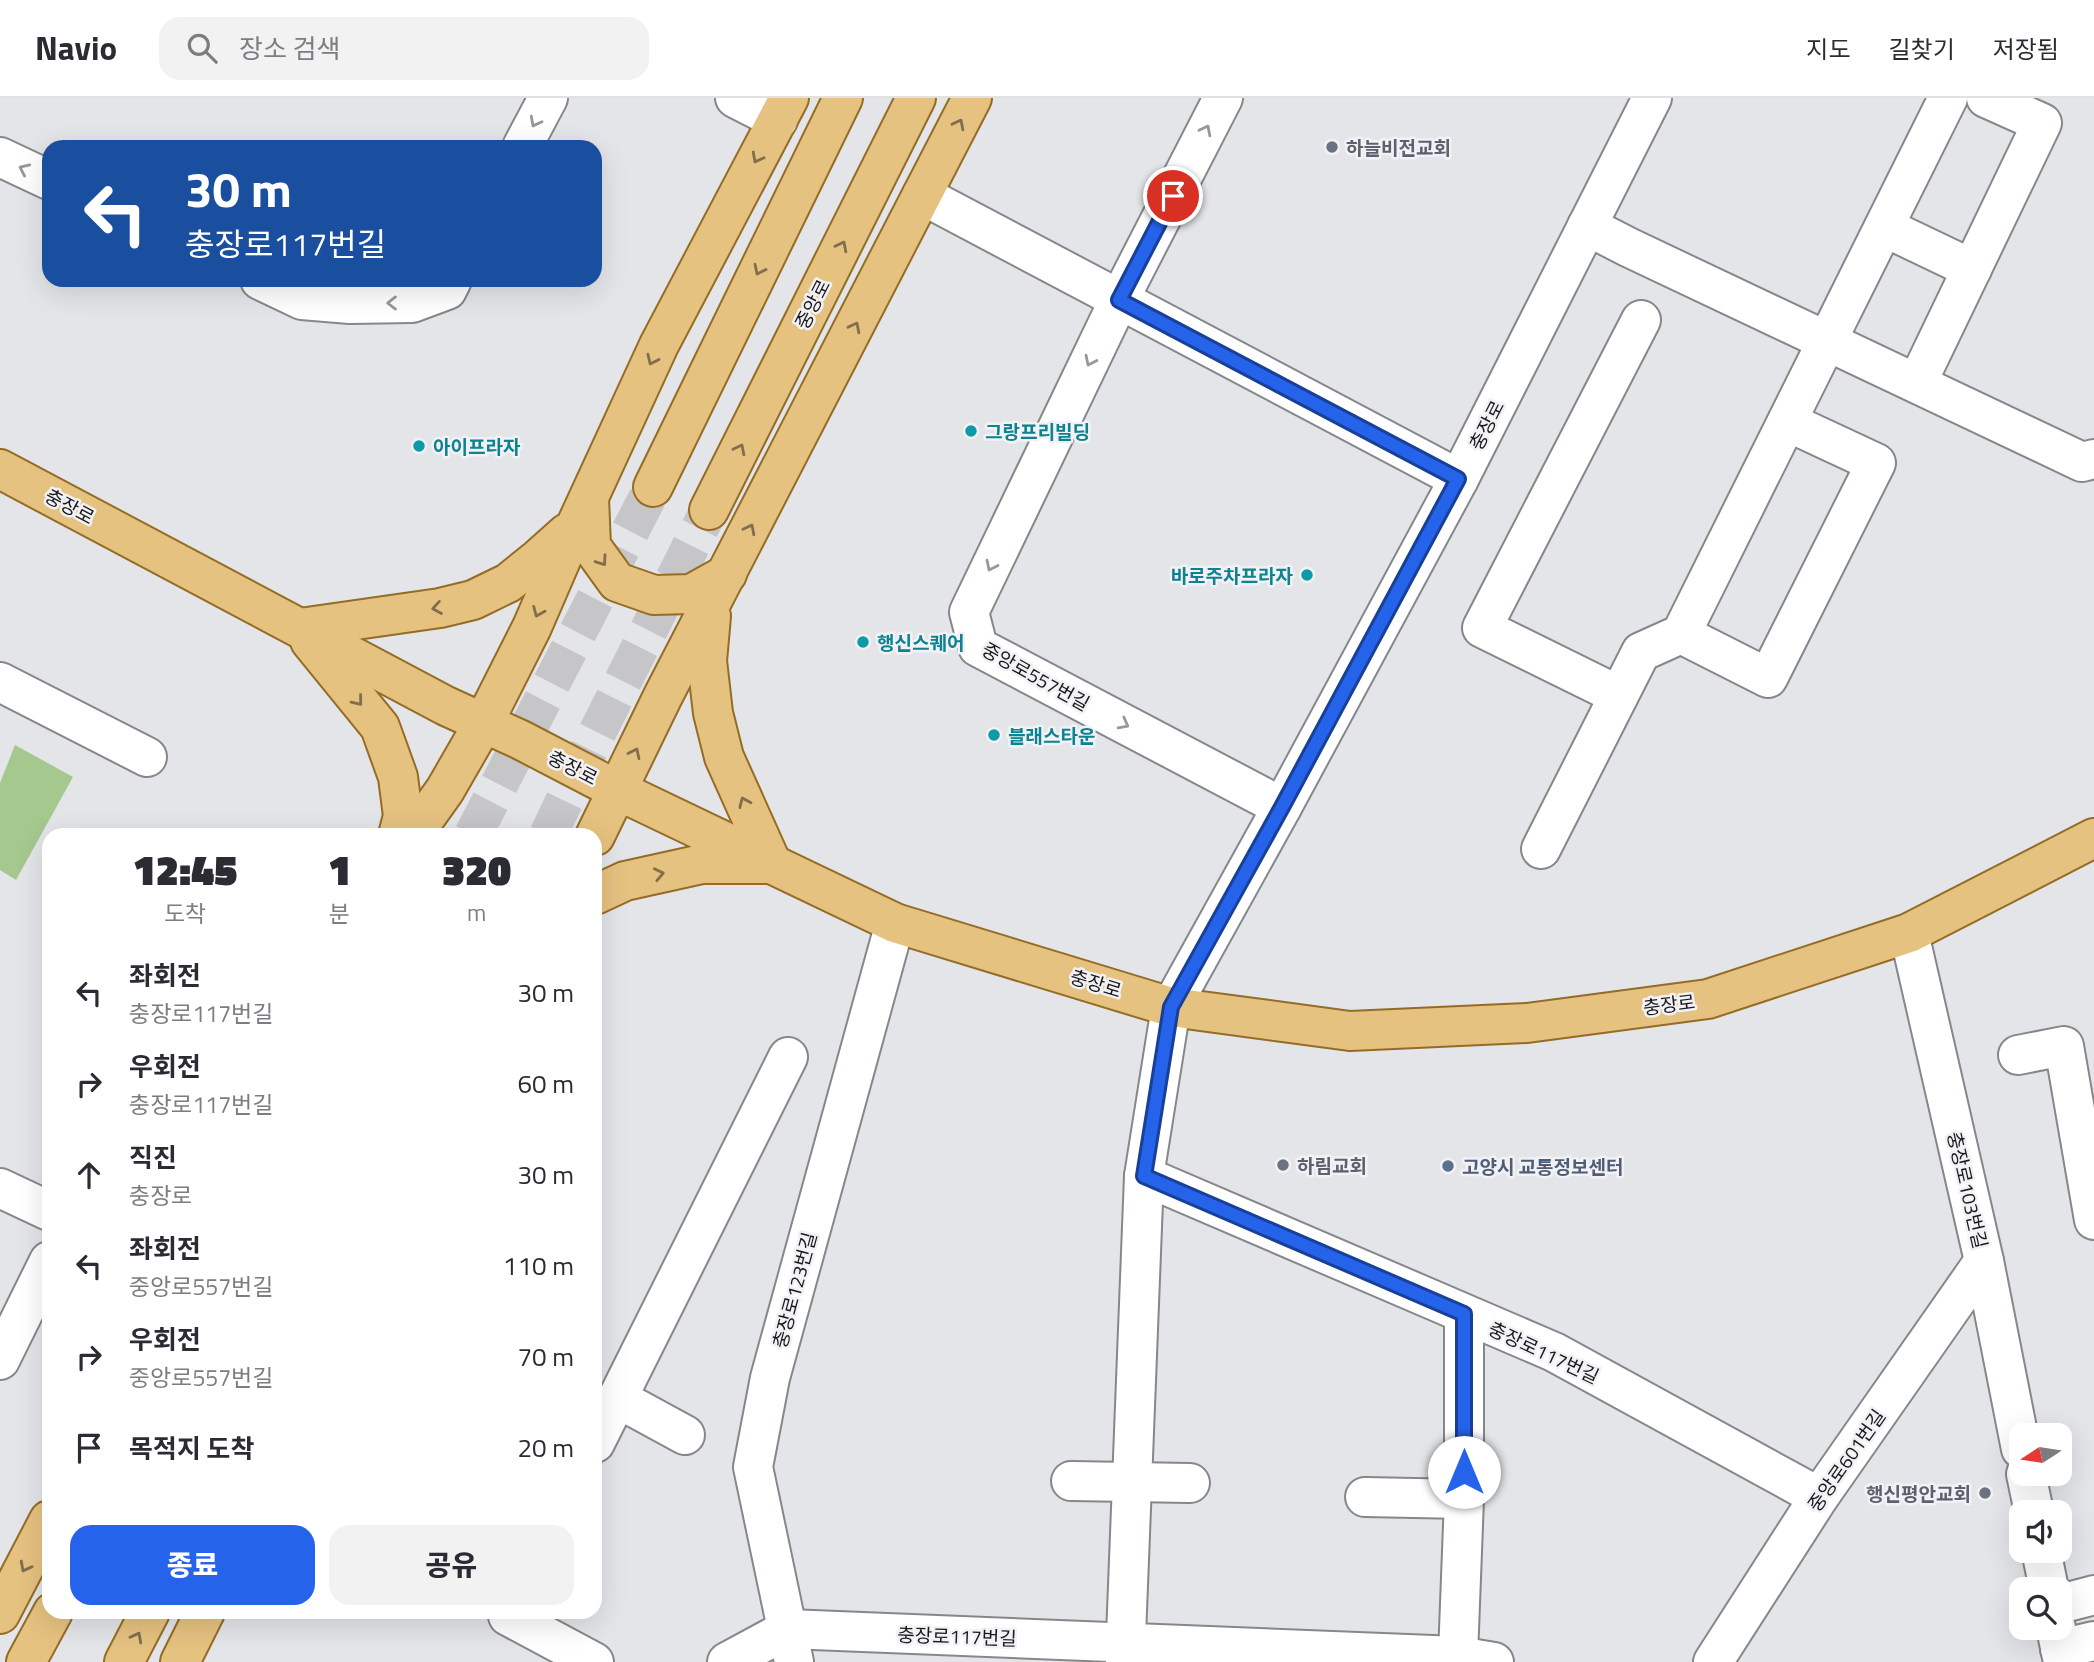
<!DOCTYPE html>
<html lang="ko">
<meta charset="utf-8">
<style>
:root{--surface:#fff;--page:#f2f2f3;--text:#2b2b33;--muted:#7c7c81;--line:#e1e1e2;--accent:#2563eb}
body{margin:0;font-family:"Titillium Web","Noto Sans KR",sans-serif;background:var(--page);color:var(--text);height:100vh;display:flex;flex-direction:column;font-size:26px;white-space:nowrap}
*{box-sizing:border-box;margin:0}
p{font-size:23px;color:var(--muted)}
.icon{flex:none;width:38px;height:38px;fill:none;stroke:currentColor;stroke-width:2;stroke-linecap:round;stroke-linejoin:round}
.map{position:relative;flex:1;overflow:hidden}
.panel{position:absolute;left:42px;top:730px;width:560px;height:791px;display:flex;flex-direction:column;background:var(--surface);border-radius:21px;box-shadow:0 7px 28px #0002}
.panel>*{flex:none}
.banner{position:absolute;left:42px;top:42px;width:560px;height:147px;border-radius:21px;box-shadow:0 7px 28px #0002;background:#1a4fa0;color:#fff;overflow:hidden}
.needle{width:46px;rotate:258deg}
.fabs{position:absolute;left:2009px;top:1325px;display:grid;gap:14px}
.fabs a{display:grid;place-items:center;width:63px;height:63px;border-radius:14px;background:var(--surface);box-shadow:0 7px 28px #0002;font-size:35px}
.pin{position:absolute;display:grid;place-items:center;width:60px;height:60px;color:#fff;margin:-30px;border:4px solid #fff;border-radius:50%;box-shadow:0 2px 7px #0007}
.me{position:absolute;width:77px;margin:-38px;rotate:0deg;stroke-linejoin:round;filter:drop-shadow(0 0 5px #0008)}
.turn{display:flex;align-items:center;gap:24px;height:147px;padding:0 28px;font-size:32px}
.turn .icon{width:91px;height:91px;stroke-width:2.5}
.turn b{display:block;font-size:49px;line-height:60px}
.eta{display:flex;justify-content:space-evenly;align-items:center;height:119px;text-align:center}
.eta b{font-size:42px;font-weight:800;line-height:49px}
.cta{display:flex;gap:14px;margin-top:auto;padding:14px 28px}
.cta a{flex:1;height:80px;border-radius:21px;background:var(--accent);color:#fff;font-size:28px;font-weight:800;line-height:80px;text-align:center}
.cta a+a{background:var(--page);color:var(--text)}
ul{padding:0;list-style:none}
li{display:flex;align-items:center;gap:21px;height:91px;padding:0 28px}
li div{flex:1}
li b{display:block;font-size:26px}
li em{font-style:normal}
header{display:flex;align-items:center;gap:42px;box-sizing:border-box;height:98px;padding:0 35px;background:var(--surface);border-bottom:2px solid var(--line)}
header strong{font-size:33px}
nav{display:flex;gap:38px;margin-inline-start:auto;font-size:24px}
.search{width:490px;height:63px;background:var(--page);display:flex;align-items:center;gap:18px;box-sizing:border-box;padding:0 24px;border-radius:21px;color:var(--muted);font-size:26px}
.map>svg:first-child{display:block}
.green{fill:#a5c88f}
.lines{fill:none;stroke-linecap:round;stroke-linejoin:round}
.major-tunnel{stroke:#c6c6c9;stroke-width:38;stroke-dasharray:38 19;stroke-linecap:butt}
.minor-casing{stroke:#86878a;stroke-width:42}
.major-casing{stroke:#946c25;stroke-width:42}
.minor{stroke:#fff;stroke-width:38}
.major{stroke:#e6c280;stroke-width:38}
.oneway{stroke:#989898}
.oneway2{stroke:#806e4d}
.route-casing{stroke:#184099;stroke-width:18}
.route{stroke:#2563eb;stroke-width:12}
.worship-dot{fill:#6b7280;stroke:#f2f2f6;stroke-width:2.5}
.culture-dot{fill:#0f9aa8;stroke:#f2f2f6;stroke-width:2.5}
.service-dot{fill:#5c6f8a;stroke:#f2f2f6;stroke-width:2.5}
.labels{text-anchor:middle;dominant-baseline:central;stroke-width:5;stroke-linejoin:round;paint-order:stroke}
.worship-label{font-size:19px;font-weight:bold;fill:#5b616d;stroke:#f2f2f6;text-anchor:start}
.street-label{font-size:19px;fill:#19191a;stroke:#f2f2f6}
.culture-label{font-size:19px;font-weight:bold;fill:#0d838f;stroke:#f2f2f6;text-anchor:start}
.service-label{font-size:19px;font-weight:bold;fill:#4e5e75;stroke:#f2f2f6;text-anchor:start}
</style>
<header>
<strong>Navio</strong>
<div class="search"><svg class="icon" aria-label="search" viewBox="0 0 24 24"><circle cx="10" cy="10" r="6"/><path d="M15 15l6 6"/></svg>장소 검색</div>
<nav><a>지도</a><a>길찾기</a><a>저장됨</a></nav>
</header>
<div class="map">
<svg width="2094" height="1564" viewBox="0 0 2094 1564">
<rect width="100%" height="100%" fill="#e4e5e8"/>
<polygon class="green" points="15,647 73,679 16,782 0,772 0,685"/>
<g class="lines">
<g class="major-tunnel">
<polyline points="473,737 653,389"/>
<polyline points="548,737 594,641 709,412"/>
</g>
<g class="minor-casing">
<g id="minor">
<polyline points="735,0 778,22"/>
<polyline points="1223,0 1119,202 969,514 978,549 1282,709"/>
<polyline points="522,49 548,0"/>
<polyline points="0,59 49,82"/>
<polyline points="922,97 1459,381"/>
<polyline points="1587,128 1628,149 2082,364 2094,361"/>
<polyline points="1884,129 1972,171"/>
<polyline points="260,182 302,202 350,206 412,205 447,192 452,182"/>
<polyline points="1917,285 2042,25 1986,0"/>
<polyline points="1681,536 1768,580 1876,365 1788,324"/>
<polyline points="0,584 147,659"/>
<polyline points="1618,597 1482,530 1641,222"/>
<polyline points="1541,751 1641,554 1681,536 1948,0"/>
<polyline points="1909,835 1984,1163 2021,1351"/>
<polyline points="2018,957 2064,948 2094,1122"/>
<polyline points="1144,1078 1554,1254 1819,1399"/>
<polyline points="0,1090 49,1113"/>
<polyline points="0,1262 49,1163"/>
<polyline points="617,1300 685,1337"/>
<polyline points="595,1345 788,959"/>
<polyline points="2026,1376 2034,1414"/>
<polyline points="1071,1383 1190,1385"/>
<polyline points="1365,1399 1464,1401"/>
<polyline points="2041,1452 2049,1491"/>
<polyline points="2060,1506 2094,1497"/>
<polyline points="510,1514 508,1518 594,1564"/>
<polyline points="2056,1530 2063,1564"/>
<polyline points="2060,1551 2094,1543"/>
<polyline points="1458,1558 1464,1401 1464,1216"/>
<polyline points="727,1564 788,1531 1458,1558 1494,1564"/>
<polyline points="794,1564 753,1369 770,1280 895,825"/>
<polyline points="1125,1564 1144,1078 1171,909 1282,709 1459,381 1652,0"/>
<polyline points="1713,1564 1819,1399 1984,1163"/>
</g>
</g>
<g class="major-casing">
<g id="major">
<polyline points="0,371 446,608 521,642 617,692 895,825 1171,909 1350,933 1527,925 1708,901 1909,835 2094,740"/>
<polyline points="653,389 843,0"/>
<polyline points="589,400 591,448 617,484 654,497 691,496 727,476"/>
<polyline points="709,412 916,0"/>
<polyline points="300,530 440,510 473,502 508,485 539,460 567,435"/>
<polyline points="310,543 380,629 398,679 403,718 398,737"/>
<polyline points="413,737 445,692 483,626 532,529 577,425 659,247 789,0"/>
<polyline points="595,738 663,598 972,0"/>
<polyline points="595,797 625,783 702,766 772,766 724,659 713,615 707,563 711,518"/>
<polyline points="0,1516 49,1422"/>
<polyline points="26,1564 53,1514"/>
<polyline points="124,1564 150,1514"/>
<polyline points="180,1564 205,1514"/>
</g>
</g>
<use href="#minor" class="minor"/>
<use href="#major" class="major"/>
</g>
<defs><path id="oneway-chevron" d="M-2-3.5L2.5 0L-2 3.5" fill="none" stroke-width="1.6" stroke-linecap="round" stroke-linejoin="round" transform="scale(1.75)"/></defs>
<g class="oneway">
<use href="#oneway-chevron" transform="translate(535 24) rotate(118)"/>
<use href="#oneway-chevron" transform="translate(1206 32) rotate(-63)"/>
<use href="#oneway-chevron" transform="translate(24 71) rotate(-155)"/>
<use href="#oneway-chevron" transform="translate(392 205) rotate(180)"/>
<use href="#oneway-chevron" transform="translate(1090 263) rotate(116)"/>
<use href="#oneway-chevron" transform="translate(991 468) rotate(116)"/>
<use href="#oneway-chevron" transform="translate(1124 626) rotate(28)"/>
</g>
<g class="oneway2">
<use href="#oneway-chevron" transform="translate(959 26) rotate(-63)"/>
<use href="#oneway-chevron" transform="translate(757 60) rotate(118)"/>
<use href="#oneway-chevron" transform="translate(842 148) rotate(-63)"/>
<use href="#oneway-chevron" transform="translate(759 172) rotate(116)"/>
<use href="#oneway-chevron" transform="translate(855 229) rotate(-63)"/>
<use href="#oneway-chevron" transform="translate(652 262) rotate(115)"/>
<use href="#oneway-chevron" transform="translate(740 351) rotate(-63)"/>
<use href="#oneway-chevron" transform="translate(750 431) rotate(-63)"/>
<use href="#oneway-chevron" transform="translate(602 463) rotate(55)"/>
<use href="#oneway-chevron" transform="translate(437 510) rotate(170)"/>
<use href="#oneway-chevron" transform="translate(538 514) rotate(113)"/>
<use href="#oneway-chevron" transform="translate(358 603) rotate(51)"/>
<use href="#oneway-chevron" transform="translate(635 655) rotate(-64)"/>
<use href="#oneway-chevron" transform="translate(744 704) rotate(-114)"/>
<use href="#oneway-chevron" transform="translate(659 776) rotate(-12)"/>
<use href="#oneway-chevron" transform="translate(25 1469) rotate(118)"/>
<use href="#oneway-chevron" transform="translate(137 1539) rotate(-62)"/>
</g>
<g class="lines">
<g class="route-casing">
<polyline id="route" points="1173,98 1119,202 1458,381 1282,709 1171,909 1144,1078 1464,1216 1464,1374"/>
</g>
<use href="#route" class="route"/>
</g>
<g class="worship-dot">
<circle cx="1332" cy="49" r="7"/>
<circle cx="1283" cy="1067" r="7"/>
<circle cx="1985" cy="1395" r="7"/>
</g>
<g class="culture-dot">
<circle cx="971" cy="333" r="7"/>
<circle cx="419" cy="348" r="7"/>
<circle cx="1307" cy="477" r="7"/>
<circle cx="863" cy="544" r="7"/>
<circle cx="994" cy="637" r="7"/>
</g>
<circle class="service-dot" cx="1448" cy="1068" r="7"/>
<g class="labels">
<g class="worship-label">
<text x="1346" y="49">하늘비전교회</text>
<text x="1297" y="1067">하림교회</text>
<text x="1971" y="1395" text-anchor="end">행신평안교회</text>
</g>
<g class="street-label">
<text transform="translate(812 206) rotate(-63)">중앙로</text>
<text transform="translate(1486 327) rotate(-63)">충장로</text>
<text transform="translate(70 408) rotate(28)">충장로</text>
<text transform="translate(1036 578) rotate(29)">중앙로557번길</text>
<text transform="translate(573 669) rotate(27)">충장로</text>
<text transform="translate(1096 885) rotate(17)">충장로</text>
<text transform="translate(1669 906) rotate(-7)">충장로</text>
<text transform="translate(1968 1092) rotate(77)">충장로103번길</text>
<text transform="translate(794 1192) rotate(-75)">충장로123번길</text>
<text transform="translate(1544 1254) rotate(25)">충장로117번길</text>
<text transform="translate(1846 1362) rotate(-55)">중앙로601번길</text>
<text transform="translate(957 1538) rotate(2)">충장로117번길</text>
</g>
<g class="culture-label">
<text x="985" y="333">그랑프리빌딩</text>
<text x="433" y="348">아이프라자</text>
<text x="1293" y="477" text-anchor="end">바로주차프라자</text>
<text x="877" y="544">행신스퀘어</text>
<text x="1008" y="637">블래스타운</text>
</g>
<g class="service-label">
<text x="1462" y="1068">고양시 교통정보센터</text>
</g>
</g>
</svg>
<div class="fabs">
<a><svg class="needle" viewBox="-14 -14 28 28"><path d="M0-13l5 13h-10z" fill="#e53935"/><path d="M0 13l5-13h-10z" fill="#7c7c81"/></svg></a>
<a><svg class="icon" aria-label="sound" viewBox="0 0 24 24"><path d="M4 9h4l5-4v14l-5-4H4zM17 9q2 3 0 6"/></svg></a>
<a><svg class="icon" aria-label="search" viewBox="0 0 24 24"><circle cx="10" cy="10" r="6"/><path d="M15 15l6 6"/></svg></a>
</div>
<div class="pin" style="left:1173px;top:98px;background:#d93025"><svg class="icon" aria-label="arrive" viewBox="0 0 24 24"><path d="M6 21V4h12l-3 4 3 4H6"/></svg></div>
<svg class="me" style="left:1464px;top:1374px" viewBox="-20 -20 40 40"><circle r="19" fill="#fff"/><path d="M0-13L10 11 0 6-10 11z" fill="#2563eb"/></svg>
<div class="banner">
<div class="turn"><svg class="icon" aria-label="left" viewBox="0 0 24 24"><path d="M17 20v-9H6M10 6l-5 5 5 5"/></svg><div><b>30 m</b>충장로117번길</div></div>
</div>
<section class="panel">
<div class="eta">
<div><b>12:45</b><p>도착</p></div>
<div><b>1</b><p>분</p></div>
<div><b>320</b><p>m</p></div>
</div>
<ul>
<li><svg class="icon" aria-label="left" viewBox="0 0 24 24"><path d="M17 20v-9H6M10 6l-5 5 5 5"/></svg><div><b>좌회전</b><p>충장로117번길</p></div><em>30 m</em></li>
<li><svg class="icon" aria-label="right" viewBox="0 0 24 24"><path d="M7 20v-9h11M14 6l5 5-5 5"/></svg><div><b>우회전</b><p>충장로117번길</p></div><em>60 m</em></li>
<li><svg class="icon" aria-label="ahead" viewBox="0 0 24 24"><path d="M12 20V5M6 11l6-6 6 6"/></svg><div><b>직진</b><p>충장로</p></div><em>30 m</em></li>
<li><svg class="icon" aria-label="left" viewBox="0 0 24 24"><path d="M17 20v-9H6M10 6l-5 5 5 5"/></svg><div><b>좌회전</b><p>중앙로557번길</p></div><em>110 m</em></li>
<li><svg class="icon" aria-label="right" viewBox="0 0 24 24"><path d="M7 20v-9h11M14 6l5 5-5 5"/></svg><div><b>우회전</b><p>중앙로557번길</p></div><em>70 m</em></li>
<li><svg class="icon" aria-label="arrive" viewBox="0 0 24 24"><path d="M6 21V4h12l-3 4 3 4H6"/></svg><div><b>목적지 도착</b></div><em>20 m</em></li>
</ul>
<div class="cta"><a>종료</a><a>공유</a></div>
</section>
</div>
